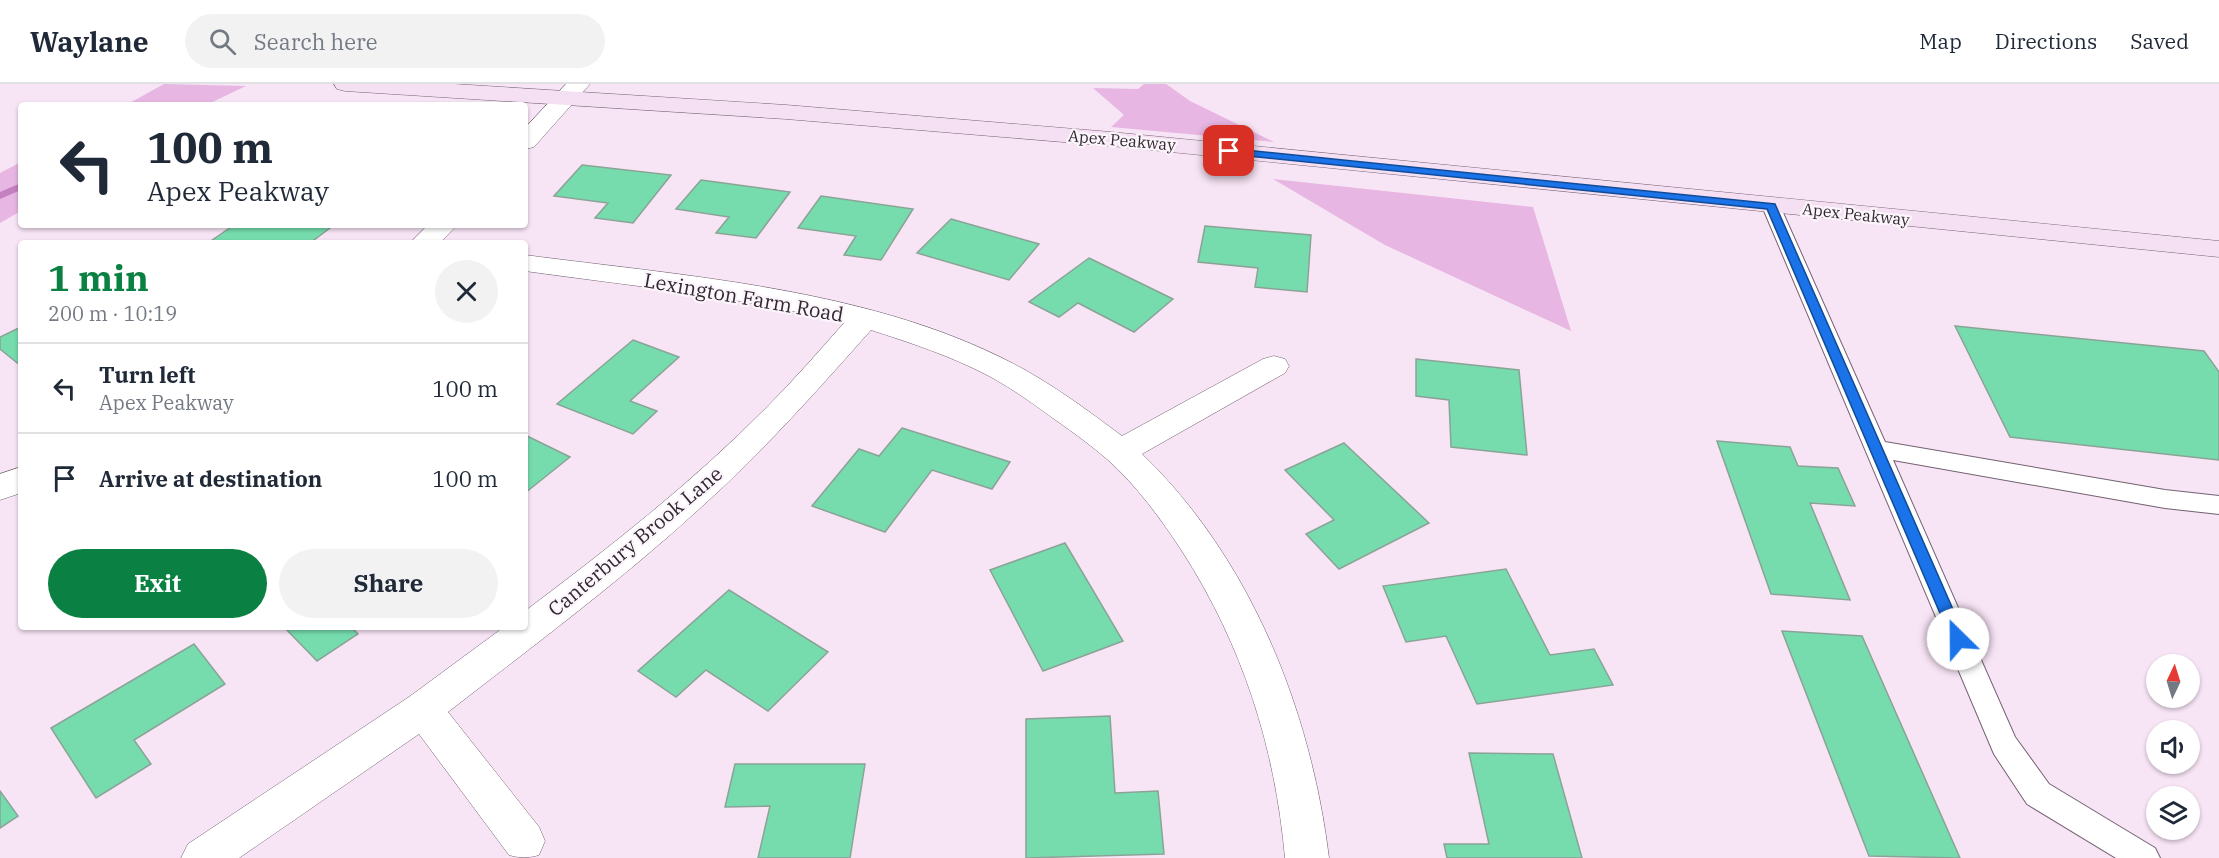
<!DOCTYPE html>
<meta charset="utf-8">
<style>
:root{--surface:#fff;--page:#f2f2f3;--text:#1f2937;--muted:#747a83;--line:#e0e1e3;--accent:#0b8043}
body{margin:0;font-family:"IBM Plex Serif",serif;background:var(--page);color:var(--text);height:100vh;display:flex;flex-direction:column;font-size:22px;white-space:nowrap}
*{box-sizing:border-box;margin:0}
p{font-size:20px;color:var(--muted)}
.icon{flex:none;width:33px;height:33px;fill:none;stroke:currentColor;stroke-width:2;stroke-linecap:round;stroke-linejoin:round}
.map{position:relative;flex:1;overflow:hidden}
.panel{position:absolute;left:18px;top:156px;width:510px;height:390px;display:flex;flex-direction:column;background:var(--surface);border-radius:6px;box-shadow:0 2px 4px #0004}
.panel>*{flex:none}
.top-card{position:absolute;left:18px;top:18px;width:510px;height:126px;border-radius:6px;box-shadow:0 2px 4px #0004;background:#fff;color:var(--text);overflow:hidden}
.needle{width:39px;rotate:4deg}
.controls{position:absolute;left:2146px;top:570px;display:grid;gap:12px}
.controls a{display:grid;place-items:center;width:54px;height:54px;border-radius:50%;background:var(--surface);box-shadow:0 2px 4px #0004;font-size:30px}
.pin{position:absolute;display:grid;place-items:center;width:51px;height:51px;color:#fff;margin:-26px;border-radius:12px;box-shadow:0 3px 9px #0006}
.me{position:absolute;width:66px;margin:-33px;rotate:337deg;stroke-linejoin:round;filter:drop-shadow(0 0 4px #0008)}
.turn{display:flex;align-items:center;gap:21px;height:126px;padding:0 30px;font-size:27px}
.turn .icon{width:78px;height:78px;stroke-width:2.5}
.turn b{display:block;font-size:42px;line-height:51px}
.round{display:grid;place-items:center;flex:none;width:63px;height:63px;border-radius:32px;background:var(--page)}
.headline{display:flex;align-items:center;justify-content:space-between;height:102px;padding:0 30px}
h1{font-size:36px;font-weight:700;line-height:45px;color:var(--accent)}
.cta{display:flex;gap:12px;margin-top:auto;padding:12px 30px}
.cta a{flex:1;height:69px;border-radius:36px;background:var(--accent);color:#fff;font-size:24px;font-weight:700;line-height:69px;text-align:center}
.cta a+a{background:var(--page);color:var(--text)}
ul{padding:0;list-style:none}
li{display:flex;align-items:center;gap:18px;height:90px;padding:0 30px;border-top:2px solid var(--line)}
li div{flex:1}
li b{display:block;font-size:22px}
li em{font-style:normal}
header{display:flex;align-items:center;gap:36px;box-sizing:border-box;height:84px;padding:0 30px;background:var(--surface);border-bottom:2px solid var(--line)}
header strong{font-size:28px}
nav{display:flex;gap:33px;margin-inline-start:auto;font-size:21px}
.search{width:420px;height:54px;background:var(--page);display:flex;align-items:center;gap:15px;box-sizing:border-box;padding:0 21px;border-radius:33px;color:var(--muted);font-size:22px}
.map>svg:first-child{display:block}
.green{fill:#e7b6e2}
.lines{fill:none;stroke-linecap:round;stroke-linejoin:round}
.stream{fill:#c481bf;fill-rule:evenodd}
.building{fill:#76dcae;stroke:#8ba397;stroke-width:1.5}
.service-casing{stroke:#736271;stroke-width:2}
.minor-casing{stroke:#736271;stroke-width:1}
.secondary-casing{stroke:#736271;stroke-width:1}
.service{fill:#fff;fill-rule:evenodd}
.minor{fill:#fff;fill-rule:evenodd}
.secondary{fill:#f4e0f2;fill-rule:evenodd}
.route{fill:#1a73e8;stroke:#114b97;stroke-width:1.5}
.labels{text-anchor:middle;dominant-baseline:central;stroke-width:4.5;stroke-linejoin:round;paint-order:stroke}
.far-street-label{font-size:16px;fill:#2f282e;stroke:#fdf5fc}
.street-label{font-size:20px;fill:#2f282e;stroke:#fdf5fc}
</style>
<header>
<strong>Waylane</strong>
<div class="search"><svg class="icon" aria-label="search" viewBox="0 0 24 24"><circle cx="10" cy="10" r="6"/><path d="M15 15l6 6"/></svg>Search here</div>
<nav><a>Map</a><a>Directions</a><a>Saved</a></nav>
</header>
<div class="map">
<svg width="2219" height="774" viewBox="0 0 2219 774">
<rect width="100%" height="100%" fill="#f7e4f5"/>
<g class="green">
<polygon points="164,0 246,2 206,21 126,21"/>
<polygon points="1144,0 1166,0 1190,17 1274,58 1111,43 1124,31 1093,4 1138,5"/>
<polygon points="21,78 21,127 0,139 0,89"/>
<polygon points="1273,95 1533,123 1571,247 1385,161"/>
</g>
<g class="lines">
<polygon class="stream" points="21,99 21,106 0,115 0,108"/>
</g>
<g class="building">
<polygon points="582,81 671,91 633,139 595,134 608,119 554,112"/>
<polygon points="701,96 790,108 756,154 716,149 729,133 676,125"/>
<polygon points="821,112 913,125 881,176 844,171 856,152 798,144"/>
<polygon points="951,135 1039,160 1009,196 917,169"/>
<polygon points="234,141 334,141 310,159 208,159"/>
<polygon points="1205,142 1311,151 1307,208 1255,203 1258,184 1198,178"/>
<polygon points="1089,174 1173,215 1134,248 1078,219 1059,233 1029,218"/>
<polygon points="1955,242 2204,267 2219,288 2219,376 2010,353"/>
<polygon points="21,243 21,282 0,265 0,253"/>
<polygon points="633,256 679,273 630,317 657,327 633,350 557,320"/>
<polygon points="1416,275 1519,286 1527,371 1451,363 1449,316 1416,312"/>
<polygon points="902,344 1010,378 992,405 932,386 885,448 812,422 859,365 879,372"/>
<polygon points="525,351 570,373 525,409"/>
<polygon points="1717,357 1790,363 1798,382 1838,384 1855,422 1810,419 1850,516 1771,510"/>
<polygon points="1344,359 1429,439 1339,485 1306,450 1334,436 1285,386"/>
<polygon points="1065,459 1123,557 1043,587 990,486"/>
<polygon points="1506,485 1550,571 1594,565 1613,601 1477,620 1446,552 1406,558 1383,502"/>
<polygon points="729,506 828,568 768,627 706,586 676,613 638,587"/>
<polygon points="284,543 351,543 358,550 317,577"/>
<polygon points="1782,547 1862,552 1960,774 1869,772"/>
<polygon points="194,560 225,600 134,656 151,680 96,714 51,644"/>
<polygon points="1110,632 1115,709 1158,707 1164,770 1026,774 1026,635"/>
<polygon points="1469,669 1553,670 1582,774 1447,774 1444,760 1489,760"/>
<polygon points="735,680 865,680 850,774 758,774 770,722 725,723"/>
<polygon points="0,707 18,732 0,744"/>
</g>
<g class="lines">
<g class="service-casing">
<polygon id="service" points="1771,116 1778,118 1780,122 1885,358 2165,406 2219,412 2219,430 2165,424 1893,376 2015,653 2049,700 2155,764 2160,774 2116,774 2027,720 1994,670 1762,122 1764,118"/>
</g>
<g class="minor-casing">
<g id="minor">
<polygon points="566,0 590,0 534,63 525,65 525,44"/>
<polygon points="428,141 457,141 440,159 410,159"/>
<path d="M525 171C684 192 868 204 1012 279 1051 299 1087 326 1122 352L1263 275 1274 272 1285 275 1289 282 1285 289 1142 370C1251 475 1311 627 1329 774H1285C1275 663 1243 562 1182 467 1161 435 1137 402 1108 376 1092 362 1074 349 1057 337 1035 321 1013 305 989 292 951 272 911 259 871 246 815 309 760 371 697 427 618 499 533 562 448 628L539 743 545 757 539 771C529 774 519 774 509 771L419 650 239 774H181L188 760 409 613 504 543H525V527C609 464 693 398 767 323 794 296 819 267 844 239 740 212 632 202 525 187Z"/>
<polygon points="21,383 21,409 0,416 0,390"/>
</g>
</g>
<g class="secondary-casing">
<polygon id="secondary" points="334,0 454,0 786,21 1111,48 2219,157 2219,173 1111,62 786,35 345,7 337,5"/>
</g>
<use href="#service" class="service"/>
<use href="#minor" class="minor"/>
<use href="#secondary" class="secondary"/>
</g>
<polygon class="route" points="1225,64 1775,120 1966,555 1964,560 1958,562 1953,560 1951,555 1767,125 1229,70 1224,67"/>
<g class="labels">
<g class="far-street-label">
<text transform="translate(1122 56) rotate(5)">Apex Peakway</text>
<text transform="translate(1856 130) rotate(6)">Apex Peakway</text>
</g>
<g class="street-label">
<text transform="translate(744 213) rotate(10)">Lexington Farm Road</text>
<text transform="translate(635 457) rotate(-40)">Canterbury Brook Lane</text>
</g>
</g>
</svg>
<div class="controls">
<a><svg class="needle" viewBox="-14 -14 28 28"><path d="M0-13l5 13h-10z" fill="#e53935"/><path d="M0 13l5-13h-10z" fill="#747a83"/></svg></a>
<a><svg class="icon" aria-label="sound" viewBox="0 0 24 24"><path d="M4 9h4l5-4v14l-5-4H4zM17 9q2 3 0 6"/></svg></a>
<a><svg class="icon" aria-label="layers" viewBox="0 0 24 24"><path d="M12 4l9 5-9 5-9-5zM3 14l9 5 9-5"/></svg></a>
</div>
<div class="pin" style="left:1229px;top:67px;background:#d93025"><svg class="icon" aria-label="arrive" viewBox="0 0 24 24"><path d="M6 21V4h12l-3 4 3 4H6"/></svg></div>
<svg class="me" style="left:1958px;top:555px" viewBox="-20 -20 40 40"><circle r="19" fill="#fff"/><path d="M0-13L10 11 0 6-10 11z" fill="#1a73e8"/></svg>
<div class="top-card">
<div class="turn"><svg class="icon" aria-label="left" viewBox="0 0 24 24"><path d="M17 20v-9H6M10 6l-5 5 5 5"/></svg><div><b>100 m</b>Apex Peakway</div></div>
</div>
<section class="panel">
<div class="headline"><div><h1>1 min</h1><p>200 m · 10:19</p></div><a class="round"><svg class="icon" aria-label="close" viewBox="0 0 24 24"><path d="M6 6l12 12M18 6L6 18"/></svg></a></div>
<ul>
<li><svg class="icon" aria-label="left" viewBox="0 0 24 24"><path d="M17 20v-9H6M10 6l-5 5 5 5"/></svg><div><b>Turn left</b><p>Apex Peakway</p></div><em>100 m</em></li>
<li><svg class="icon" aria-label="arrive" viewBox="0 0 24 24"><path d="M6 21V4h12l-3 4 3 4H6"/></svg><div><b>Arrive at destination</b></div><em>100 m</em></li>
</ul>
<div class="cta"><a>Exit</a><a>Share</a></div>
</section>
</div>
